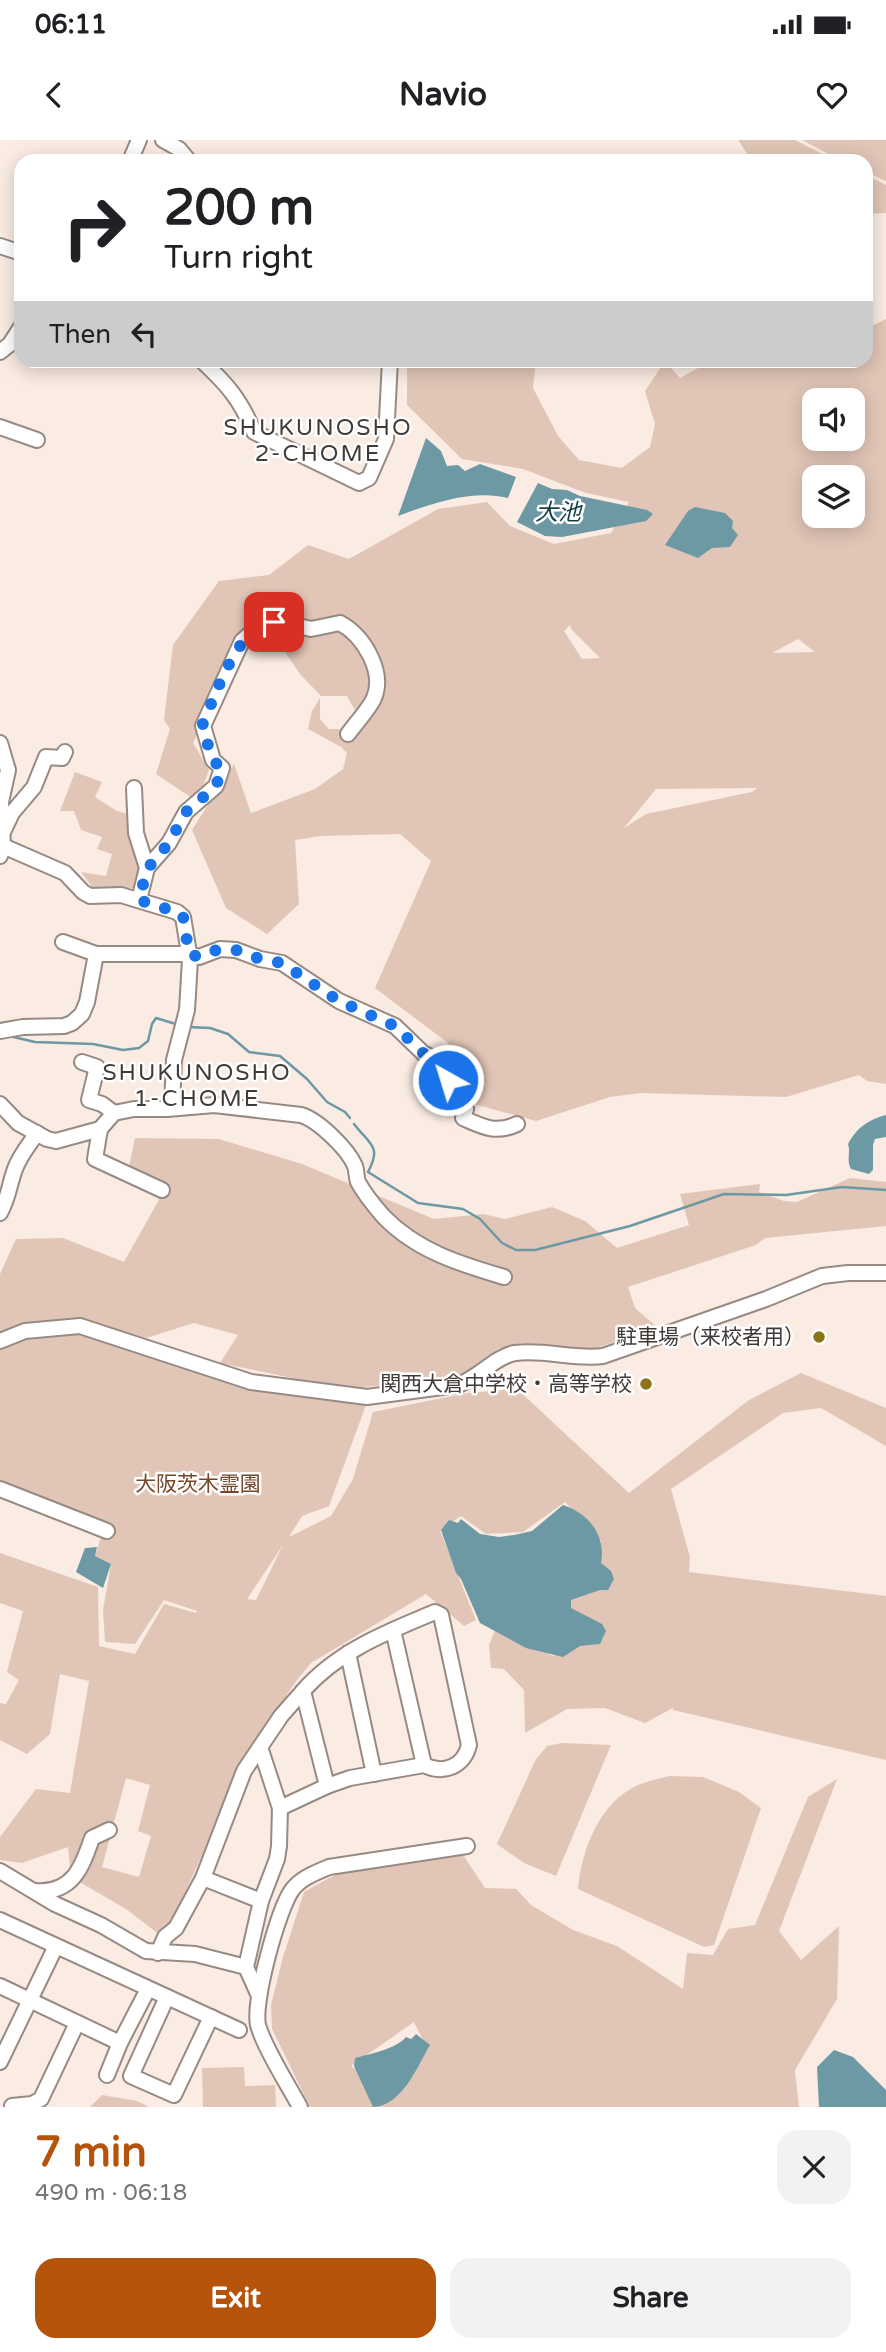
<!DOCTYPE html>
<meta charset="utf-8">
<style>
:root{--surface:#fff;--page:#f2f2f2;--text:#202124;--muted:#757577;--accent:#b45309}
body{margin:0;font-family:"Varela Round","Noto Sans JP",sans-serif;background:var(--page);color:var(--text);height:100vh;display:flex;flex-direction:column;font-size:26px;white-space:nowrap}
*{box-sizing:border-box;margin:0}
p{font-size:23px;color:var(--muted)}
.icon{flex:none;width:38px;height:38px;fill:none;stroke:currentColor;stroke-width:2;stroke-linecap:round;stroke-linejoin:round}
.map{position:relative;height:1967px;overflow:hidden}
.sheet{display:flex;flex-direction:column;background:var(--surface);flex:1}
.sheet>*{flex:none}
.guide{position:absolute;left:14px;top:14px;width:859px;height:214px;border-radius:21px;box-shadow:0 4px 18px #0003;background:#fff;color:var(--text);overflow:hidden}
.buttons{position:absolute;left:802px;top:248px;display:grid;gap:14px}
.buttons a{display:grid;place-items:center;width:63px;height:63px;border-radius:14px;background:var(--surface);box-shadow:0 4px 18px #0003;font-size:35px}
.pin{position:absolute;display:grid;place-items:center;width:60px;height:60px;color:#fff;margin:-30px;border-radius:14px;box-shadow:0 4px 10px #0006}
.me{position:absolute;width:77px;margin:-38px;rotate:321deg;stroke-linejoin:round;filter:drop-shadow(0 0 5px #0008)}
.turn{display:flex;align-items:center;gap:24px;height:147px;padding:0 35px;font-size:32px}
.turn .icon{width:91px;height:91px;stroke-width:2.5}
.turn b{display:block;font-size:49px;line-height:60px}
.then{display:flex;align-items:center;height:66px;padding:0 35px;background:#0003;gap:14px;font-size:26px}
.round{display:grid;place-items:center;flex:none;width:74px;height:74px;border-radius:21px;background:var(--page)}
.overview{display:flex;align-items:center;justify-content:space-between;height:119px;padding:0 35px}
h1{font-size:42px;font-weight:800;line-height:52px;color:var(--accent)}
.button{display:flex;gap:14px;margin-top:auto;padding:14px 35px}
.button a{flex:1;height:80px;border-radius:21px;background:var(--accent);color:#fff;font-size:28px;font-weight:800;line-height:80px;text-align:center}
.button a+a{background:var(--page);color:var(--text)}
.status{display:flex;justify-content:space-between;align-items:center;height:49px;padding:0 35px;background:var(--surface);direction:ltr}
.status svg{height:19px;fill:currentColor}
header{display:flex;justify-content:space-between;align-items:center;height:91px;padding:0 35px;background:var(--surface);font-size:32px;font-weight:800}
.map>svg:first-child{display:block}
.green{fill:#e1c6b7;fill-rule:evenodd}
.water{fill:#6c99a3}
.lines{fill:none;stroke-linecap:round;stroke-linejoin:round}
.stream{stroke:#6c99a3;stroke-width:2.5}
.minor-casing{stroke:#978a83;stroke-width:18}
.minor{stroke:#fff;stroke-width:14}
.route{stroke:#1a73e8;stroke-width:12;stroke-dasharray:0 21.6}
.poi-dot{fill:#8c7317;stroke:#fff;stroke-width:2.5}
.labels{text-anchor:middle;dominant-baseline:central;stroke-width:5;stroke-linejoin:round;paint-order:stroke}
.poi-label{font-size:21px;fill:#403b38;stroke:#fff;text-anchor:end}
.park-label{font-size:21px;fill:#784729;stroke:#fff}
.neighbourhood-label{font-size:23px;letter-spacing:2px;fill:#403b38;stroke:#fff}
.water-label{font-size:23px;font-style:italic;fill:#133e46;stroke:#fff}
</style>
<div class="status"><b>06:11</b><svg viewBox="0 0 49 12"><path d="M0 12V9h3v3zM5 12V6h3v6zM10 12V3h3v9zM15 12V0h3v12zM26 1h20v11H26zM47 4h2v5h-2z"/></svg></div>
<header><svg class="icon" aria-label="back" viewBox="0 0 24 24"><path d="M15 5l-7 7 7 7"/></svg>Navio<svg class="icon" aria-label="heart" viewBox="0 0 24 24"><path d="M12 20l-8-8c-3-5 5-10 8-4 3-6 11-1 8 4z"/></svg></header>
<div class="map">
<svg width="886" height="1967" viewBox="0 0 886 1967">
<rect width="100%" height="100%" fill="#faebe3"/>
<g class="green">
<polygon points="738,0 795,0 836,21 752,21"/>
<polygon points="802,0 886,0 886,41 866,32 866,21 842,21"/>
<polygon points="866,35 886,45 886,73 866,74"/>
<path d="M886 179V944L867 941 859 935 786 957 641 953 610 957 536 981 470 963 448 903 375 848 431 721 400 694 321 696 295 700 299 764 267 794 226 768 192 690 234 624 251 673 315 649 343 629 347 613 341 607 308 589 312 571 320 558V579L329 589H346L356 572 347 556H321L300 534 285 512 242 499 193 603 209 630 198 662 156 634 170 589 164 580 173 505 219 441 269 435 308 405 349 419 438 369 487 362 510 386 554 404 611 393 629 362 586 353 523 329 462 319 407 265V221H536L533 248 558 296 579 320 622 328 650 307 655 284 645 251 665 221 680 238C702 226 721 211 746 227L759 221 866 220V189ZM814 261H852V299H814ZM814 338H852V376H814ZM570 485 571 489 600 518 582 519 564 491ZM798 499 815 512 774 513V512ZM757 648 752 652 646 674 624 688 656 649Z"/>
<polygon points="75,632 102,642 95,657 117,671 132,675 143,724 134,748 95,751 81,732 106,736 112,714 97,709 102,697 81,690 74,671 60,671"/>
<polygon points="135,998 219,999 302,1024 434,1079 483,1074 505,1079 552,1067 585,1081 617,1108 689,1085 680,1054 760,1044 759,1052 784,1061 797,1062 850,1038 886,1042 886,1086 765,1098 756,1105 628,1147 635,1168 658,1188 593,1209 575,1209 521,1203 498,1209 464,1233 415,1242 365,1247 330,1246 220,1223 238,1195 194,1183 146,1198 87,1180 12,1190 0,1197 0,1134 16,1099 63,1098 124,1122 165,1049 128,1031"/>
<path d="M83 1194 235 1246 268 1253 366 1265 329 1366 302 1376 289 1397 331 1376 353 1339 373 1272 467 1253 517 1249 629 1353 749 1260 801 1233 886 1268V1306L821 1268 783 1273 671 1349 690 1417 689 1432 886 1456V1620L673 1570V1568L645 1583 605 1568 567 1569 525 1593 524 1550 504 1529 491 1528 489 1505 496 1488 519 1487 514 1502 522 1501 553 1516 579 1498 604 1499 563 1463 593 1422 601 1401 565 1362 523 1392 486 1394 461 1376 440 1391 476 1480 464 1486 426 1454 311 1523 297 1540 250 1609 170 1786 160 1795 126 1769 71 1737 68 1707 22 1723 0 1720V1697L36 1649 70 1653 89 1541 60 1534 50 1594 27 1614 0 1600V1563L6 1564 19 1540 7 1532 23 1471 0 1463V1413L98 1447 99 1506 135 1514 164 1464 196 1473 197 1471 164 1460 135 1504 105 1502 103 1470 111 1424 95 1416 104 1387 0 1343V1210L18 1201ZM283 1405 256 1460 247 1459ZM126 1638 150 1645 138 1691 151 1696 139 1737 102 1727Z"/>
<polygon points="562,1603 611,1605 556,1736 524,1723 497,1704 536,1619 547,1606"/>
<path d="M669 1636 703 1637 739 1652 761 1668 714 1805 704 1807 578 1749C582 1709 599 1663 638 1645 647 1641 659 1639 669 1636Z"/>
<path d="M837 1639 779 1791 801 1820 839 1786 837 1859 795 1930 799 1967H310L272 1889 271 1865 283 1817 304 1752C315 1746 326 1739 338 1734 377 1720 422 1715 463 1715L485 1748 516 1749 531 1765 573 1790 617 1806 683 1849 687 1813 713 1815 728 1789 755 1785 808 1657ZM414 1882 424 1902 369 1938 351 1926Z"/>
<polygon points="244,1927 245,1946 275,1945 276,1967 203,1967 202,1928"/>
<polygon points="102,1955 137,1961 149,1967 90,1967"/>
</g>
<g class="water">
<path d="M426 298 441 311 447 326 458 325 465 331 480 324 516 337 508 358C473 349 432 363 398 376Z"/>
<polygon points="538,343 552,349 567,350 580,356 647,370 653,374 646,381 562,397 545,396 517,382"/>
<polygon points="695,367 725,373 733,381 732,388 738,395 730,407 712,408 698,418 665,405 688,371"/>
<path d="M886 975V997L875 999 873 1005V1030L869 1034 851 1029C846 1020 851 1013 848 1004 857 988 867 980 886 975Z"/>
<path d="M563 1365C589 1374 606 1395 601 1423L611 1431 614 1439 608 1450H600L571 1460V1468L602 1484 606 1491 600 1504 580 1506 563 1517 526 1508 480 1483 461 1439 456 1433 441 1390 449 1380 458 1383 461 1379 480 1394 499 1397 514 1395 532 1391Z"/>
<polygon points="97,1407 95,1416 111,1424 103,1448 76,1432 85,1408"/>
<path d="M416 1894 430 1905C417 1927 402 1966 373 1967L354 1926 355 1918C370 1914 396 1909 406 1897L411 1899Z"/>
<polygon points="834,1910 853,1917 886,1950 886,1967 819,1967 817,1927"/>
</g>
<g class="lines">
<g class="stream">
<polyline points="188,887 210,888 228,894 249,912 280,916 307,939 327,962 345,972 350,978"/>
<polyline points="9,896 35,902 93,904 123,910 139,908 148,901 152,884 156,878 179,885"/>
<path d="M354 984C370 1005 382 1006 368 1032L418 1063 463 1069 480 1079 502 1103 516 1110H535L630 1086 724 1054 786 1055 842 1047 886 1050"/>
</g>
<g class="minor-casing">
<g id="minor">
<polyline points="163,0 179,9 189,21"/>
<polyline points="130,21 139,0"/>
<polyline points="0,106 21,113"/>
<polyline points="0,212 10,204 21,187"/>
<path d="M201 220C227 244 240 259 254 292L359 343 369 338 386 299 390 220"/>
<polyline points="0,287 37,300"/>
<polyline points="0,603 8,630 1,662 3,706 0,716"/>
<polyline points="134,648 136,693 147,728"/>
<polyline points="4,690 12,673 34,647 46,617 62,618 65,612"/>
<polyline points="3,706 65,733 83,752 90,756 121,755 177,772 183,777 190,819 188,854 187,870 174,920 172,967"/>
<path d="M139 760 147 728 169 703 186 672 216 646 222 628 213 620 203 586 242 501 260 485 286 483 311 489 340 483C364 496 385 532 374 558 370 568 355 584 348 594"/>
<path d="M63 802 96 814H189L199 817 220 809 236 810 260 819 282 823 339 861 395 886 423 913 440 922 445 927 448 940 466 969 463 978C483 987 496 994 517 984"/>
<polyline points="0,891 23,887 64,886 72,883 82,874 87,862 96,814"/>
<polyline points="82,922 97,927 89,960 102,964 114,973"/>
<path d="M0 964 18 983 47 999 56 1001 100 989 114 973 134 969H167L214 965 301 975C318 980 348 1009 355 1026 357 1031 356 1037 358 1042 364 1053 376 1068 384 1077 417 1111 460 1124 504 1137"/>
<polyline points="100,989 95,1019 162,1050"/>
<path d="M0 1073C9 1057 9 1045 15 1029 20 1015 29 1005 37 993"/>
<path d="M0 1201 25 1191 80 1186 251 1242 367 1257 458 1245C478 1238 496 1216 515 1213 545 1209 574 1220 603 1216L766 1159 822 1136 848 1133H886"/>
<polyline points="0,1349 107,1391"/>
<path d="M435 1472 441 1475 469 1605C464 1626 444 1635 424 1625L350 1638 327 1646 303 1551C338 1511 387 1492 435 1472Z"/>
<polyline points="393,1490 424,1625"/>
<polyline points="348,1513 374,1634"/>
<polyline points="280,1668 327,1646"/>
<polyline points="0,1731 55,1764 101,1785 146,1811 195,1814 246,1827"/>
<polyline points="203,1738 261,1761"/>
<path d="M35 1751C72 1754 82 1728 92 1698L109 1690"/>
<polyline points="0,1780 239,1890"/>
<polyline points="158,1813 165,1797 176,1788 203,1738 244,1631 281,1576 303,1551"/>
<polyline points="0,1846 120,1903"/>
<polyline points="259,1856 246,1827 261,1761 277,1719 279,1706 280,1668 260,1607"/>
<polyline points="167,1857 131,1936 174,1955 211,1877"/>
<polyline points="0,1922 56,1806"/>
<polyline points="107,1935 120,1903 148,1849"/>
<polyline points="12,1966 32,1964 41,1959 77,1883"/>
<path d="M300 1967C288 1945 264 1907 258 1885 253 1861 278 1770 292 1750 301 1738 315 1733 329 1727L467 1706"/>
</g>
</g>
<use href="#minor" class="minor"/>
</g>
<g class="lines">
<path class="route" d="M274 482C268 484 262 484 258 487 232 505 214 558 202 586L213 621 222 628 216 646 186 672 169 703 147 729 139 760 177 772 183 776 189 814 199 817 219 809 236 810 260 819 282 823 339 861 395 886 423 913 445 927 448 940"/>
</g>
<g class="poi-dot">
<circle cx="819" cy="1197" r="7"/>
<circle cx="646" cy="1244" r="7"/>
</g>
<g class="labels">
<g class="poi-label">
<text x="805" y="1197">駐車場（来校者用）</text>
<text x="632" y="1244">関西大倉中学校・高等学校</text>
</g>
<g class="park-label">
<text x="198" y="1344">大阪茨木霊園</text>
</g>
<g class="neighbourhood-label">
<text x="318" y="288">SHUKUNOSHO<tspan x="318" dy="26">2-CHOME</tspan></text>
<text x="197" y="933">SHUKUNOSHO<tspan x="197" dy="26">1-CHOME</tspan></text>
</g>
<g class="water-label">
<text x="558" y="373">大池</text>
</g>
</g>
</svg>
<div class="buttons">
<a><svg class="icon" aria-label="sound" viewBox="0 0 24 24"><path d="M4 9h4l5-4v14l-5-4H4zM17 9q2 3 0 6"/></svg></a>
<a><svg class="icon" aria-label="layers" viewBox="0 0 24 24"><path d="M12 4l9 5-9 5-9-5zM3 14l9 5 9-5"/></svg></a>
</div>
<div class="pin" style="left:274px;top:482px;background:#d93025"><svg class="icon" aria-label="arrive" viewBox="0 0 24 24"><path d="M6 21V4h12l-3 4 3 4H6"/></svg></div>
<svg class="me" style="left:448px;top:940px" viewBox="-20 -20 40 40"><circle r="17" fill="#1a73e8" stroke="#fff" stroke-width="3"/><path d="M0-11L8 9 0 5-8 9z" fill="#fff"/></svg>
<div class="guide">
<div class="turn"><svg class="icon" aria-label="right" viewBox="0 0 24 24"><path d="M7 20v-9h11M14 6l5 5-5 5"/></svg><div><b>200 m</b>Turn right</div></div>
<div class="then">Then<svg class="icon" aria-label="left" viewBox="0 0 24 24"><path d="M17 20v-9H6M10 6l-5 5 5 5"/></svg></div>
</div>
</div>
<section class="sheet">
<div class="overview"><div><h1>7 min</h1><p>490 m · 06:18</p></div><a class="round"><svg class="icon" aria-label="close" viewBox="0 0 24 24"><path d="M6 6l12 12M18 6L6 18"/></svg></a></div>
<div class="button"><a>Exit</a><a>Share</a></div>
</section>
